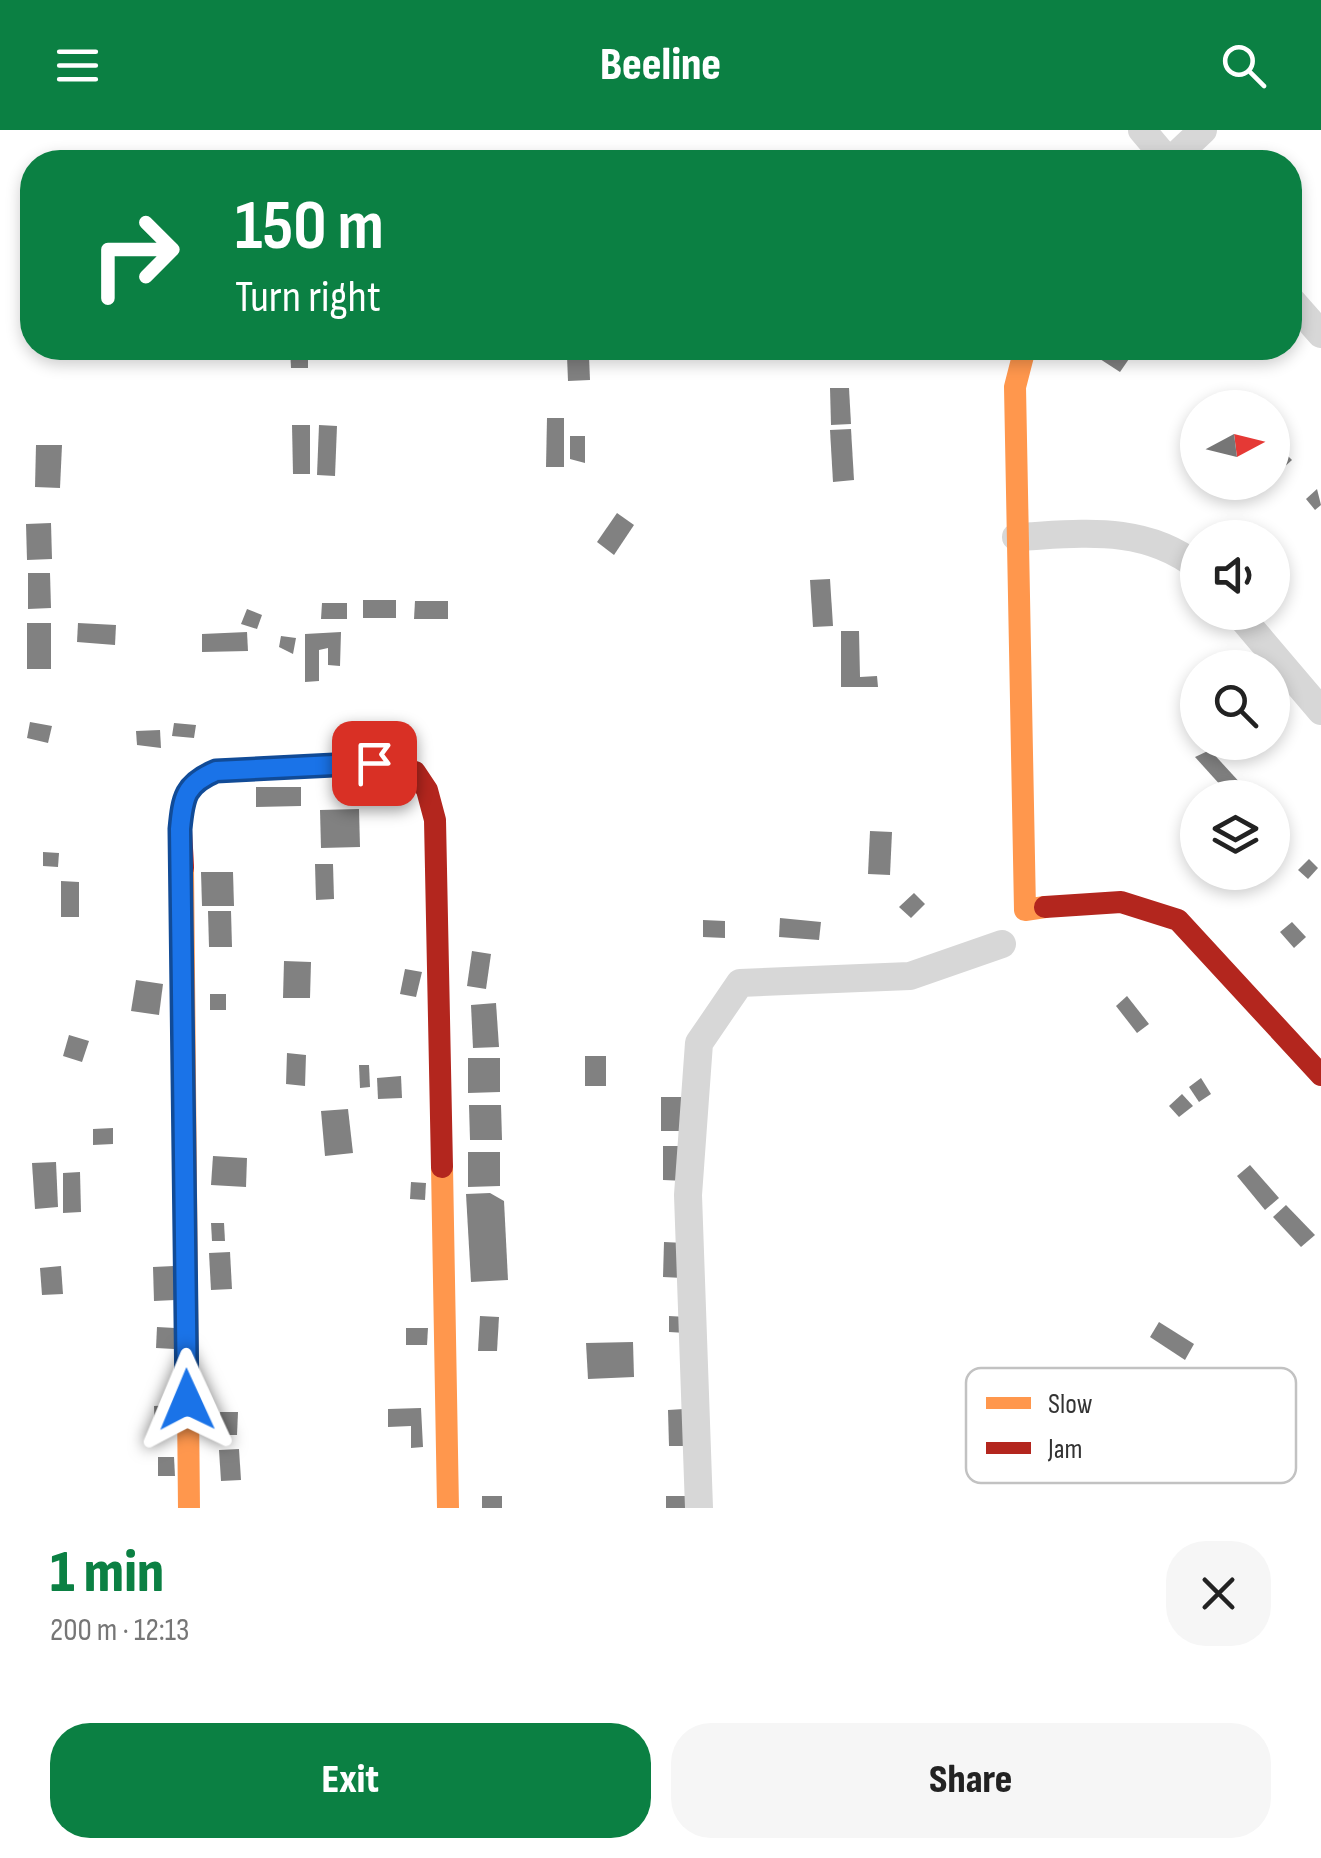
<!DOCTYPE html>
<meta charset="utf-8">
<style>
:root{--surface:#fff;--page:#f6f6f6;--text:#222;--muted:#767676;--accent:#0b8043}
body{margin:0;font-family:"Sofia Sans Condensed",sans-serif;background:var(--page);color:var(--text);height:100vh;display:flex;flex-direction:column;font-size:38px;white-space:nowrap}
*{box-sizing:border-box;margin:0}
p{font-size:32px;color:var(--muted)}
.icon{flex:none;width:55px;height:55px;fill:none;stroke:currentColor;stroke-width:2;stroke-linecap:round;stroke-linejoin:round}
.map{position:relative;height:1378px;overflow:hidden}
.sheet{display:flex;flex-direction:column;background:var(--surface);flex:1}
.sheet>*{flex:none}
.guide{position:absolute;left:20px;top:20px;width:1282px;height:210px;border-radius:40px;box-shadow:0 5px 15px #0003;background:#0b8043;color:#fff;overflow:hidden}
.needle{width:65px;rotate:83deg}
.tools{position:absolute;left:1180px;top:260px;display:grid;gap:20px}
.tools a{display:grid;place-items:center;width:110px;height:110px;border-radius:50%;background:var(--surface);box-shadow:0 5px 15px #0003;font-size:50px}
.pin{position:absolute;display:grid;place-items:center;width:85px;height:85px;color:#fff;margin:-42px;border-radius:20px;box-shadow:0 5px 15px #0006}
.me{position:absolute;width:110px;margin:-55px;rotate:359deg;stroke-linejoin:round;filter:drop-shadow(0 0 8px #0008)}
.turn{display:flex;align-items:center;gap:35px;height:210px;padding:0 50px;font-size:45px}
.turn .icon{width:130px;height:130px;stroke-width:2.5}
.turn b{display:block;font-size:70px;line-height:85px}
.round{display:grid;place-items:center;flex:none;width:105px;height:105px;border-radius:40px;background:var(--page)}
.overview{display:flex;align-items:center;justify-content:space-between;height:170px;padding:0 50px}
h1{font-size:60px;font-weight:800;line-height:75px;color:var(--accent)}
.action{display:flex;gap:20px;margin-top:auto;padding:20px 50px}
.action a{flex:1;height:115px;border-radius:40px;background:var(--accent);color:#fff;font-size:40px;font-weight:800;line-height:115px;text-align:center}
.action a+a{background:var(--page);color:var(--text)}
header{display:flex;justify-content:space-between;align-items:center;height:130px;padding:0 50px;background:var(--accent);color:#fff;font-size:45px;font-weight:800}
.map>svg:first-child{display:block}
.building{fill:#818181}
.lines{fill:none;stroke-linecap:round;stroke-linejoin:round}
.street{stroke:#d7d7d7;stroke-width:28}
.slow{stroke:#ff974d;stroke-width:22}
.jam{stroke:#b3261e;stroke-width:22}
.route-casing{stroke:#114b97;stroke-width:25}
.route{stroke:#1a73e8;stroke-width:18}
.key{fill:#fff;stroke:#c2c2c2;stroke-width:2.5}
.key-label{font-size:28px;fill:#333}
</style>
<header><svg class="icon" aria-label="menu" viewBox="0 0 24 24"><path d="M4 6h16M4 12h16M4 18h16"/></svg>Beeline<svg class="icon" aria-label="search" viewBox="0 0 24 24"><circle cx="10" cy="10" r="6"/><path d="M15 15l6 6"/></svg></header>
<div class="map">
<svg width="1321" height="1378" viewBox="0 0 1321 1378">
<rect width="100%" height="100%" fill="#fff"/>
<g class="building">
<polygon points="290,218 308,218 308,238 291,238"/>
<polygon points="1083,218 1118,218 1131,226 1120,242"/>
<polygon points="567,226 589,226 590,250 568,251"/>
<polygon points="830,258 849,258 851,294 831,295"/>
<polygon points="547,288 564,288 564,337 546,337"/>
<polygon points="292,295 310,295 310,344 293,344"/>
<polygon points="319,295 337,296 335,346 317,345"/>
<polygon points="851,299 854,350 833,352 830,300"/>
<polygon points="570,306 585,306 585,333 570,329"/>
<polygon points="36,315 62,315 60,358 35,357"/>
<polygon points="1283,321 1292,330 1281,340 1272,330"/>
<polygon points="1317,359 1321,375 1315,380 1306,369"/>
<polygon points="617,383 634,395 614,425 597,412"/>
<polygon points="51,393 52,429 27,430 26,394"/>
<polygon points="28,443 50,443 51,478 28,479"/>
<polygon points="830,449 833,496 813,497 810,450"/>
<rect x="363" y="470" width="33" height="18"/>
<polygon points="415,471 448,471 448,489 414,489"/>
<polygon points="322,473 347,473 347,489 321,489"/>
<polygon points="247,479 262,485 257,499 241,494"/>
<rect x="27" y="493" width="24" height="46"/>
<polygon points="78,493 116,495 115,515 77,512"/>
<polygon points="841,501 859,501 860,547 877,546 878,557 841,557"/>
<polygon points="247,502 248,521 202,522 202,504"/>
<polygon points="341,502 340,536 328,535 328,518 319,520 319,551 305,552 305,504"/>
<polygon points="281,506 296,508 293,524 279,517"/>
<polygon points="30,592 52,596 48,613 27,608"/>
<polygon points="174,593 196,595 194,608 172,606"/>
<polygon points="160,600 161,618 137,615 136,601"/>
<polygon points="1210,620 1254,668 1232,668 1195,627"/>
<polygon points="256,657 301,657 301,676 256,677"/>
<polygon points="359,679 360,717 321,718 320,680"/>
<polygon points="870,701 892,702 890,745 868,744"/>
<polygon points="43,722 59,723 58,737 43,736"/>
<polygon points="1309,729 1318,738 1308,749 1298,740"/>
<polygon points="315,734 333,734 334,769 316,770"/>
<polygon points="201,742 233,742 234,776 202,776"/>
<polygon points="61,751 79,752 79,787 61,787"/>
<polygon points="914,763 925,774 911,788 899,777"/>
<polygon points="208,781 231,781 232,817 209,817"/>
<polygon points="780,788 821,792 819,810 779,807"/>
<polygon points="703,790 725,791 725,808 703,807"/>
<polygon points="1292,792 1306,807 1294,818 1280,802"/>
<polygon points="472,821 491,824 486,859 467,856"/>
<polygon points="284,831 311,832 310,868 283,868"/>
<polygon points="405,839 422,842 416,867 400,864"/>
<polygon points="136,850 163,854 159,885 131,881"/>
<rect x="210" y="864" width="16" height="16"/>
<polygon points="1127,866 1149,894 1137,903 1116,876"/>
<polygon points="496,873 499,917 473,918 471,875"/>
<polygon points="69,905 89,911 82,932 63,926"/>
<polygon points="287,923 306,925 305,956 286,954"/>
<rect x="585" y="926" width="21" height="30"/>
<polygon points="468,928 500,928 500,962 468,963"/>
<polygon points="359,935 369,935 370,957 360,958"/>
<polygon points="401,946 402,968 378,969 377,948"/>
<polygon points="1201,948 1211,964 1199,972 1189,957"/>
<polygon points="1182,964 1193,976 1179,987 1169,976"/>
<polygon points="661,967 684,967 683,1001 661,1001"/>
<polygon points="469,975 501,975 502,1010 470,1010"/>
<polygon points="348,979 353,1023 325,1026 321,981"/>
<polygon points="113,998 113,1014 93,1015 93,999"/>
<polygon points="663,1016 686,1016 686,1051 663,1050"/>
<polygon points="468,1022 500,1022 500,1056 468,1057"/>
<polygon points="213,1026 247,1028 246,1057 211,1055"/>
<polygon points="56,1032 58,1077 35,1079 32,1033"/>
<polygon points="1250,1035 1279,1068 1265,1080 1237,1046"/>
<polygon points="80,1042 81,1082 63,1083 63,1043"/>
<polygon points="411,1052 426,1053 425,1070 410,1069"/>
<polygon points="490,1063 504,1071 508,1150 471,1152 466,1064"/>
<polygon points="1286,1075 1315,1105 1301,1117 1273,1087"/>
<polygon points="211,1093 224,1093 225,1111 212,1111"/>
<polygon points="664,1112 685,1113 683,1148 663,1147"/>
<polygon points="230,1122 232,1159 211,1160 209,1123"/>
<polygon points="61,1136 63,1164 42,1165 40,1138"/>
<polygon points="174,1136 175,1170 154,1171 153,1137"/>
<polygon points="480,1186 499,1187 497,1221 478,1221"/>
<polygon points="669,1186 687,1187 686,1203 669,1202"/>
<polygon points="1159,1192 1194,1214 1185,1230 1150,1207"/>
<polygon points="157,1197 175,1198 174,1219 156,1218"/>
<polygon points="406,1198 428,1198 427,1215 406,1215"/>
<polygon points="633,1212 634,1247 588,1249 586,1213"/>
<polygon points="173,1275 175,1303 155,1305 154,1276"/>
<polygon points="421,1278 423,1317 411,1318 411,1296 388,1297 388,1279"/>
<polygon points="684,1279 686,1316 669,1316 668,1280"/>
<polygon points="220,1282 238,1282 237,1305 220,1305"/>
<polygon points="239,1319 241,1350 221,1351 219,1320"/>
<polygon points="158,1327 174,1327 175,1346 158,1346"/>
<rect x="482" y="1366" width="20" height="12"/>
<rect x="666" y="1366" width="24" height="12"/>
</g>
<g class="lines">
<g class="street">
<polyline points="1142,0 1169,32"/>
<polyline points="1169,32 1203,0"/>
<polyline points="1290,169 1321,204"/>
<path d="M1016 407C1081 404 1143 394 1198 437"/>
<polyline points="1237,482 1321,581"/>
<polyline points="699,1378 688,1065 699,913 740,853 910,846 1002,814"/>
</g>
<g class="slow">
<polyline points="1025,218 1015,257 1025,780 1045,777"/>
<polyline points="183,738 189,1378"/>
<polyline points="442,1037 448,1378"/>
</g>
<g class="jam">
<path d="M183 738C182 694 170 660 217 641L375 633 415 642 427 660 435 690 442 1037"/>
<polyline points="1045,777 1121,772 1178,790 1321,945"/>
</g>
</g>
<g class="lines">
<g class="route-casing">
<path id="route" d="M187 1270 180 699C183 667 185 654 216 641L374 633"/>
</g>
<use href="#route" class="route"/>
</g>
<rect x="966" y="1238" width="330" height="115" rx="15" class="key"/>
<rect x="986" y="1267" width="45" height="12" fill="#ff974d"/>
<rect x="986" y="1312" width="45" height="12" fill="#b3261e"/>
<g class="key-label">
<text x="1048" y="1283">Slow</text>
<text x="1048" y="1328">Jam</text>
</g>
</svg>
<div class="tools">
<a><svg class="needle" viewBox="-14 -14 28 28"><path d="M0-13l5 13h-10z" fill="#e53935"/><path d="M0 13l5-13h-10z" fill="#767676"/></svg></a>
<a><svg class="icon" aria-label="sound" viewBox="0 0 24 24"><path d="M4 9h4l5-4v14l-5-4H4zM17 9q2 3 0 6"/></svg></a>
<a><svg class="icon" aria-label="search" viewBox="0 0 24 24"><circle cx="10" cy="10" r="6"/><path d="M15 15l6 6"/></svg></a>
<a><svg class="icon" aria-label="layers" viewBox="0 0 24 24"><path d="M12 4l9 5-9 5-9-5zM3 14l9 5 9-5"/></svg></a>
</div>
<div class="pin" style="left:374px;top:633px;background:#d93025"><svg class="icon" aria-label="arrive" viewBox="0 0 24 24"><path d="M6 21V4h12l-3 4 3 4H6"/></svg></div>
<svg class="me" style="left:187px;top:1270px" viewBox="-20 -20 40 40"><path d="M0-17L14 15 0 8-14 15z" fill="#1a73e8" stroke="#fff" stroke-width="4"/></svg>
<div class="guide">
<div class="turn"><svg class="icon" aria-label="right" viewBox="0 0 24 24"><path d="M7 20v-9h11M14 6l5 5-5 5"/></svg><div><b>150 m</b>Turn right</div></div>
</div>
</div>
<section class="sheet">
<div class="overview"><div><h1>1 min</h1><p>200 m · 12:13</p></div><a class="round"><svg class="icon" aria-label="close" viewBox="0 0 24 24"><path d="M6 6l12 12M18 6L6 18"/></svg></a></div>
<div class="action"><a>Exit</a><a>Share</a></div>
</section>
